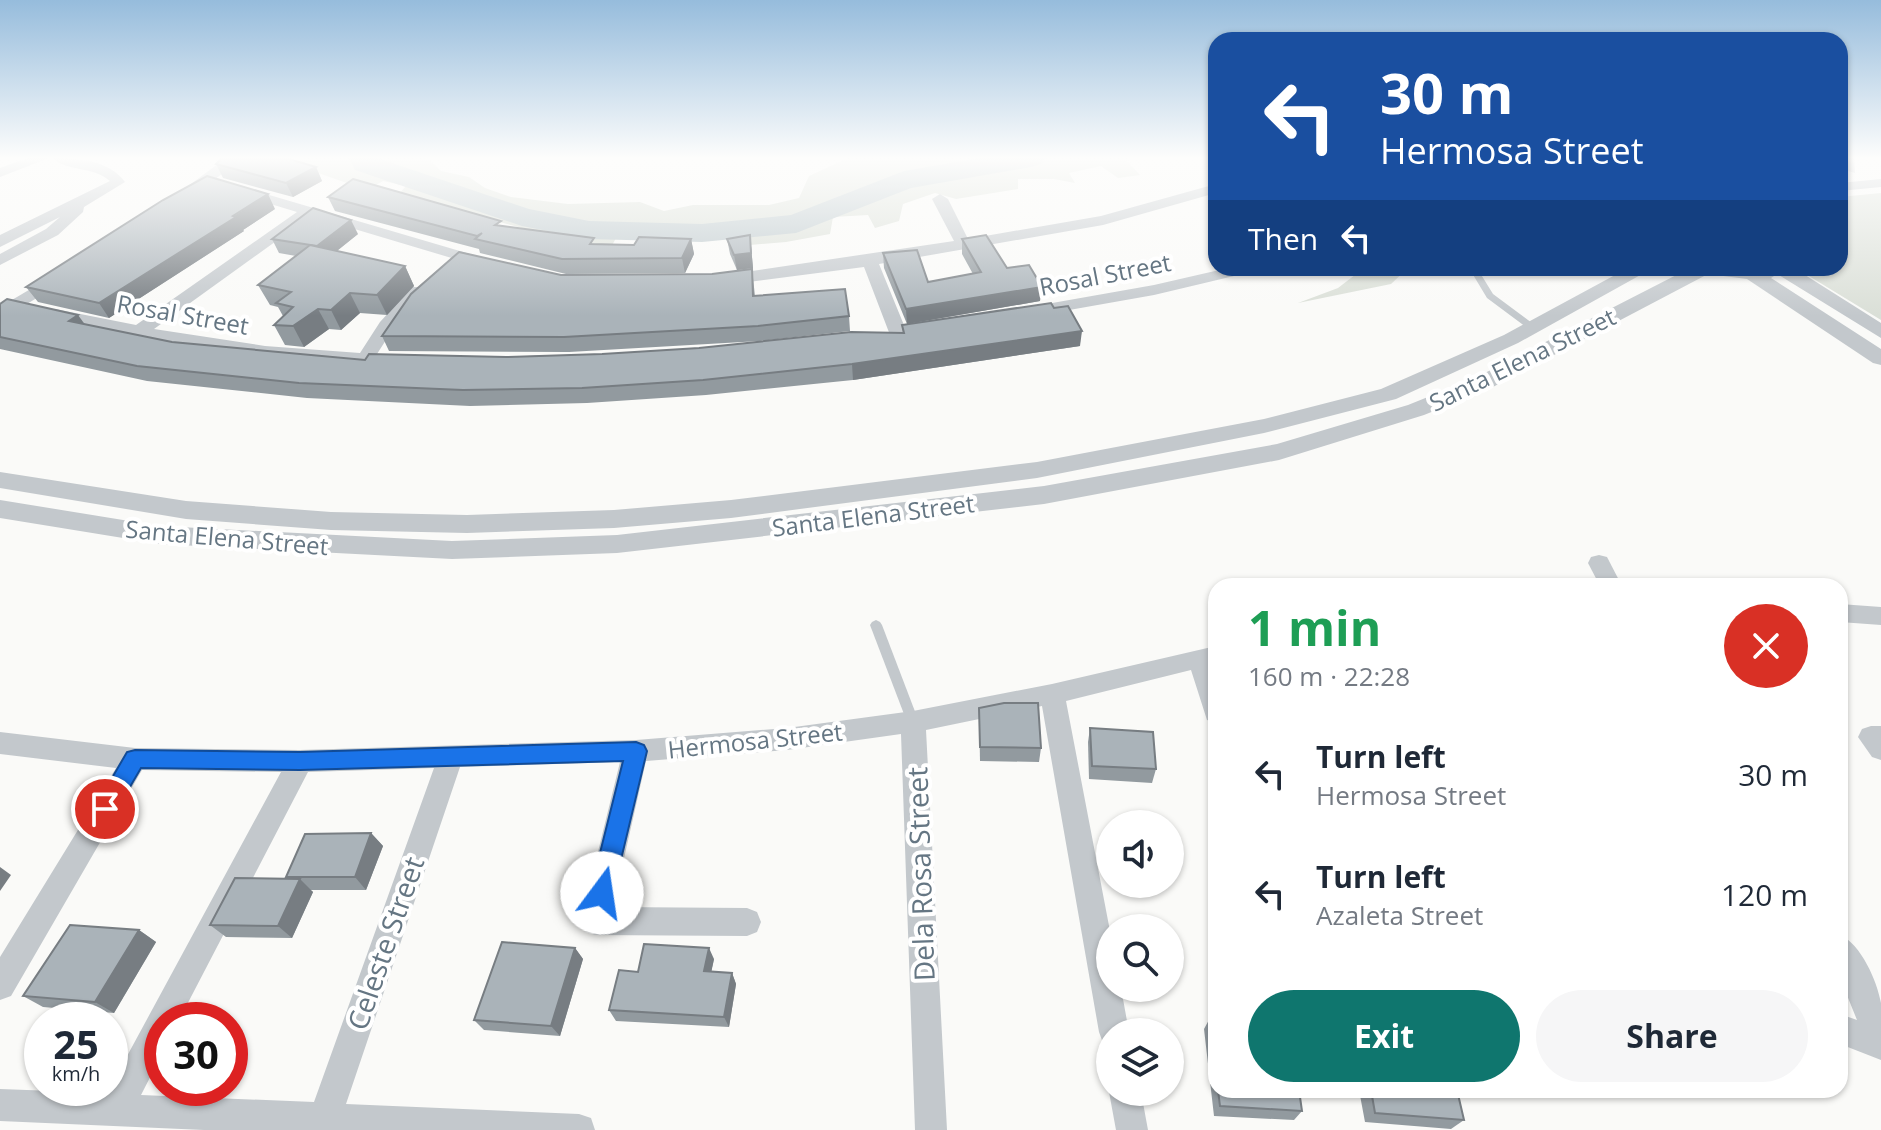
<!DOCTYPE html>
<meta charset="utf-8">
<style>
:root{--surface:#fff;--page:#f6f6f7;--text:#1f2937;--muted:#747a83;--accent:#0f766e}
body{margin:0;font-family:"Open Sans",sans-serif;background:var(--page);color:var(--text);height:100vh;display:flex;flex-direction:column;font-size:30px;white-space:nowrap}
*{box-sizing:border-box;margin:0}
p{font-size:26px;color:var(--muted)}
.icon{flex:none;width:44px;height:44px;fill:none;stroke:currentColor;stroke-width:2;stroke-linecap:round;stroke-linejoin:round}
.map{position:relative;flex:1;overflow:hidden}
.details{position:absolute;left:1208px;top:578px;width:640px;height:520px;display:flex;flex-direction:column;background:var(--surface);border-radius:24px;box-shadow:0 2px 6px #0004}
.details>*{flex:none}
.banner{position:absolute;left:1208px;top:32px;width:640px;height:244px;border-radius:24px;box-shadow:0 2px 6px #0004;background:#1a4fa0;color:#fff;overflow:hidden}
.tools{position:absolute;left:1096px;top:810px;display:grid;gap:16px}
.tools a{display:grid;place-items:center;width:88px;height:88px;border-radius:50%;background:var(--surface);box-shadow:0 2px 6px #0004;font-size:40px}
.speed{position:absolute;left:24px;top:1002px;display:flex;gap:16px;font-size:40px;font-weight:700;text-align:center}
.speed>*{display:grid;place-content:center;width:104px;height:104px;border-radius:50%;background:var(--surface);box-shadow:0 2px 6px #0004;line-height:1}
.speed small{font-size:20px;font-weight:400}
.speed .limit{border:12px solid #d22;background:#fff;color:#111}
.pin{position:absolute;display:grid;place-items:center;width:68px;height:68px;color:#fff;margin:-34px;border:4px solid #fff;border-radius:50%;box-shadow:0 2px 8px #0007}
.me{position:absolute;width:88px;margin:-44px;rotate:14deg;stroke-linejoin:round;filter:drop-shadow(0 0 6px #0008)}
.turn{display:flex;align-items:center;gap:28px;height:168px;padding:0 40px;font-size:36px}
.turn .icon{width:104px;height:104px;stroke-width:2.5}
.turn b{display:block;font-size:56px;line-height:68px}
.then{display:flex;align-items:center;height:76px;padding:0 40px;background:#0003;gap:16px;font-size:30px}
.round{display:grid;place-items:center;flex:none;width:84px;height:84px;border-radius:42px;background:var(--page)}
.summary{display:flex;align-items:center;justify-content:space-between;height:136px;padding:0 40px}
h1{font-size:48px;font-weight:700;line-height:60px;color:#1e9e55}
.action{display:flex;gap:16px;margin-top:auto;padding:16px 40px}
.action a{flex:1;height:92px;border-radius:48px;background:var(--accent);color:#fff;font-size:32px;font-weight:700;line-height:92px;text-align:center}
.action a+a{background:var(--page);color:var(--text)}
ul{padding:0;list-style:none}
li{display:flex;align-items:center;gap:24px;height:120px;padding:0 40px}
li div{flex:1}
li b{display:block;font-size:30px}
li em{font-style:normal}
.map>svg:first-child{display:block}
.green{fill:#dadfd7}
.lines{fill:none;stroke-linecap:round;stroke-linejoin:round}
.river{fill:#bbc7cb;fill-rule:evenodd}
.service{fill:#c3c8cc;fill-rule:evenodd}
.minor{fill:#c3c8cc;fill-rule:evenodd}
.tertiary{fill:#c3c8cc;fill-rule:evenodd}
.wall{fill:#929a9f}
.shaded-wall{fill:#777d82}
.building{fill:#aab3b9;stroke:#777d82;stroke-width:2}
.route{fill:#1a73e8;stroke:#114b97;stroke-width:2}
.labels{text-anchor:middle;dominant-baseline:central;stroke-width:8;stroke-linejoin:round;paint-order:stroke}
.street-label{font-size:24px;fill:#657683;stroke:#fff}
.near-street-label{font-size:28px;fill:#657683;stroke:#fff}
</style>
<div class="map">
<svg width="1881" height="1130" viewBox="0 0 1881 1130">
<rect width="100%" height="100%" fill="#fafaf8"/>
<g class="green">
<polygon points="301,158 427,158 441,171 469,177 485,188 511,197 568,204 640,202 664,211 693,205 769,205 799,198 809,176 848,158 1131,158 1126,160 1140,175 1118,178 1101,166 1069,173 1075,183 1054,179 1018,179 1018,189 956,199 935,193 903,204 899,221 875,228 868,215 833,217 830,234 786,242 738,246 739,237 616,238 609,251 398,195 406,186 383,181 367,190 298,166"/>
<polygon points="1881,193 1881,320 1804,273 1812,268 1840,268 1840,197"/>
<polygon points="1364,268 1408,268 1391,284 1298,303 1338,288"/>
</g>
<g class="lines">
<polygon class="river" points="349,158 377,158 529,209 589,221 702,224 791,215 904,171 980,158 1045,158 1041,164 1031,167 911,188 796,233 702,242 589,239 522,226 355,170"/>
<g class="service">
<polygon points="1846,158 1854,158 1855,173 1848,171"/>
<polygon points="1469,268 1477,268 1493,294 1536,326 1536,330 1530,330 1487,298"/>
<polygon points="876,620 880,622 882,625 919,722 917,726 913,727 909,726 907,722 870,625 872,622"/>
</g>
<g class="minor">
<polygon points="28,158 49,158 0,177 0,168"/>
<path d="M52 158C78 158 109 160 125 182L84 207 83 212 58 235 0 265V254L46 229 60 217 0 247V235L110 181C93 166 68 172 52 158Z"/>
<polygon points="226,158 243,158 190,198 180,198 180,192"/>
<polygon points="1881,179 1881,187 1840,191 1840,183"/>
<polygon points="1216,184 1216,193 1103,225 879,264 908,335 899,340 890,335 864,267 725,285 717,280 725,275 954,241 932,199 940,194 948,199 968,239 1101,216"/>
<path d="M242 187 487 259 489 262 487 265H475L311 216 154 329 265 346 360 353 380 322 412 287H424L426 291 424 295 393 329 377 354 399 356 402 360 393 366C277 362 161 346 49 318L46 314 55 309 136 325 297 212 237 194V188Z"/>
<polygon points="1228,268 1257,268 1255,271 1154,295 1024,318 1015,313 1024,308 1154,285"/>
<polygon points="56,274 64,279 62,283 0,320 0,307"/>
<polygon points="1599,555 1607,557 1622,586 1600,586 1588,563 1591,557"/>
<polygon points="1840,604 1881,607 1881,625 1840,622"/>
<path d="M1216 646V723L1207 720 1191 670 1066 701 1110 931V988H1121L1129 1032H1110V1046L1103 1043 1099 1032 1042 706 926 730 947 1130H915L901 734 787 750 646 761 613 907 747 908 757 912 761 922 757 932 747 936 595 935 585 931 581 921 620 762 460 767 346 1104 579 1114 591 1118 595 1130H204L0 1121V1089L107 1093 281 772 142 770 11 996 0 1000V957L116 768 0 754V732L135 748 300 750 636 740 787 728 913 711 1052 684ZM434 768 314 1102 141 1095 162 1054V1020H179L308 772Z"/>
<polygon points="1871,726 1881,726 1881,760 1872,757 1858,737 1862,729"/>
<path d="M1840 935C1861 944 1877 981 1881 1003 1881 1021 1881 1041 1881 1060L1840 1044V1014L1857 1020 1840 978Z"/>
<polygon points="1110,1090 1110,1092 1141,1092 1148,1130 1116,1130 1109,1092"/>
</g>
<g class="tertiary">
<polygon points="1628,268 1653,268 1518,343 1396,399 1264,433 1037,478 731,518 614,528 467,533 331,530 186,519 0,488 0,472 186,501 331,512 467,515 614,510 731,500 1037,462 1264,419 1381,389 1504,335"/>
<polygon points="1690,268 1794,268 1881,323 1881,338 1777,274 1771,278 1881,349 1881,365 1873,363 1747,279 1708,274 1491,388 1424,415 1279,460 1044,504 617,553 452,559 160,544 0,518 0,500 160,526 452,541 617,535 1044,486 1277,444 1408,405 1475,378"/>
</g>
</g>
<g class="wall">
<polygon points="216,164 316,167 322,181 293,197 223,178"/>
<polygon points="328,197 503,226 595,244 634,245 691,239 694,254 685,273 566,274 480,253 479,249 335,211"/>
<polygon points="275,209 243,230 244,231 109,318 38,302 26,287"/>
<polygon points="358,234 337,251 405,266 414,286 387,315 360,313 341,330 329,329 304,347 285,345 274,325 283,316 278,307 270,305 258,285 296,256 279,253 272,239"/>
<polygon points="750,235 753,268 737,270 730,254 727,239"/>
<polygon points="962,239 1007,268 1040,301 907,324 884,268 883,253 928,282 973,274 962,254"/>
<polygon points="752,269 755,296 849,316 850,331 760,341 569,352 389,351 382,336 561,275 712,274"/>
<polygon points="0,304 85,325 172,342 365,360 602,354 699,348 903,333 902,325 1080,346 853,380 706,395 587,403 470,406 307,398 147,381 0,349"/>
<polygon points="979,708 1041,748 1039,762 980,761"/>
<polygon points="1090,728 1156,769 1152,783 1089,779 1088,742"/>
<polygon points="371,833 383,846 366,890 310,890 313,892 292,938 226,937 210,925 288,879 286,877"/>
<polygon points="139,930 156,942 114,1013 43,1007 23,996"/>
<polygon points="575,948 583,959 560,1036 484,1030 474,1020"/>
<polygon points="714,959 711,972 732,973 736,984 729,1027 616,1021 609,1010 638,972"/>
<polygon points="1210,1018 1216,1018 1216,1090 1299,1090 1302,1111 1294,1120 1214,1116 1204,1029"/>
<polygon points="1359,1090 1457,1090 1464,1120 1451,1129 1365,1122"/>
</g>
<g class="shaded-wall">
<polygon points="316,167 322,181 293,197 286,183"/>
<polygon points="268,194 275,209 243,230 244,231 109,318 99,303"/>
<polygon points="351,220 358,234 324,261 317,246"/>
<polygon points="750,235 753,268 737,270 734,255"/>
<polygon points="691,239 694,254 685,273 682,258"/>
<polygon points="405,266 414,286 387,315 377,295"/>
<polygon points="1042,287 1040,301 907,324 906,309"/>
<polygon points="350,293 360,313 341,330 331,310"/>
<polygon points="318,309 329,329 304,347 293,326"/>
<polygon points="78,315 89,330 69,321"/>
<polygon points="1082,331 1080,346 853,380 852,364"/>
<polygon points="371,833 383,846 366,890 355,877"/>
<polygon points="0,867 11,875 0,891"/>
<polygon points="300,879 313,892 292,938 278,926"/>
<polygon points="139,930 156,942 114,1013 95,1002"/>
<polygon points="575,948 583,959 560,1036 551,1026"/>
<polygon points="709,948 714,959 709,983 704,971"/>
<polygon points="732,973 736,984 729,1027 724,1017"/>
</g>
<g class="building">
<polygon points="222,158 286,158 316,167 286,183 216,164"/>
<polygon points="207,176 268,194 233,216 236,217 99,303 26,287 163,200"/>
<polygon points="353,179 501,221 495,225 594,238 590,244 634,245 639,237 691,239 682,258 562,259 475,239 482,233 477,236 328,197"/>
<polygon points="313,208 351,220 317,246 272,239"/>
<polygon points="750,235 751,253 734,255 727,239"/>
<polygon points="986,235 1007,268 1029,265 1042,287 906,309 883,253 917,250 928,282 981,272 962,239"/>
<polygon points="310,245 405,266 377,295 350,293 331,310 318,309 293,326 274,325 293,307 276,303 291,292 258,285"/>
<polygon points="459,252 561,275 712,274 752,269 753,296 845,289 849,316 758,326 564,337 382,336 411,294"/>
<polygon points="7,299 78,315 69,321 172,342 365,360 369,354 506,357 602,354 699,348 851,332 904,333 902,325 1051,303 1054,308 1068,306 1082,331 852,364 703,380 582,388 463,390 299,383 137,366 0,337 0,304"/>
<polygon points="1004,703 1038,703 1041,748 980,747 979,708"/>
<polygon points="1090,728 1153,732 1156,769 1092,766"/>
<polygon points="371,833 355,877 286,877 305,834"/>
<polygon points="235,878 300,879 278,926 210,925"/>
<polygon points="70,925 139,930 95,1002 23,996"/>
<polygon points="502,942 575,948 551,1026 474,1020"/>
<polygon points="644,944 709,948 704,971 732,973 724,1017 609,1010 619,970 638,972"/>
<polygon points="1210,1018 1216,1018 1216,1070"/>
<polygon points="1218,1090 1299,1090 1302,1111 1220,1106"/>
<polygon points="1371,1090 1457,1090 1464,1120 1375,1113"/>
</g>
<linearGradient id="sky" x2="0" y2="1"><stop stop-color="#96bcdc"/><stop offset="0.5" stop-color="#fdfdfc"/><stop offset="1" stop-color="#fdfdfc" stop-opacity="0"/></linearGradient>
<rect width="1881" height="316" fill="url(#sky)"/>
<polygon class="route" points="636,742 644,745 647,751 613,893 610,901 602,904 593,901 590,893 623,761 300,770 141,768 113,816 105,819 97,816 94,809 127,752 135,750 300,752"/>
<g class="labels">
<g class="street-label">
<text transform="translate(1105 274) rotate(-11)">Rosal Street</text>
<text transform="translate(183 314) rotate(10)">Rosal Street</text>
<text transform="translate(1522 359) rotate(-26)">Santa Elena Street</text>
<text transform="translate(873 515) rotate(-7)">Santa Elena Street</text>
<text transform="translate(227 537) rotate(5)">Santa Elena Street</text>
<text transform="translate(755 740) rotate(-6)">Hermosa Street</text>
</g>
<g class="near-street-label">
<text transform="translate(920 874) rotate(-92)">Dela Rosa Street</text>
<text transform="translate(385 943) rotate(-71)">Celeste Street</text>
</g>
</g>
</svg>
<div class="tools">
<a><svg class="icon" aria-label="sound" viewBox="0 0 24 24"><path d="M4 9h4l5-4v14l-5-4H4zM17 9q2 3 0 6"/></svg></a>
<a><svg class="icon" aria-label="search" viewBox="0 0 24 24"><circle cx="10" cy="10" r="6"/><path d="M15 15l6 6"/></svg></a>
<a><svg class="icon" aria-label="layers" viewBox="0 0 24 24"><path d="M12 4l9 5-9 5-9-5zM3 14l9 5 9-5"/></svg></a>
</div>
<div class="speed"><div>25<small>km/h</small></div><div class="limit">30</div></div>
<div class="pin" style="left:105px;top:809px;background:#d93025"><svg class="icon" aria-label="arrive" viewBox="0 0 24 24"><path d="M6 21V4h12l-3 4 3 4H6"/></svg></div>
<svg class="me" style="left:602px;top:893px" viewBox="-20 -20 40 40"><circle r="19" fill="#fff"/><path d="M0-13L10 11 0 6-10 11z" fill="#1a73e8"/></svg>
<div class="banner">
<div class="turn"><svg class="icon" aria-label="left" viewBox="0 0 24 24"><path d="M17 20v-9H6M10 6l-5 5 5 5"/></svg><div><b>30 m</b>Hermosa Street</div></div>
<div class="then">Then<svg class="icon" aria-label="left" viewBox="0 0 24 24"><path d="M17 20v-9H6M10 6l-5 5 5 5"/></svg></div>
</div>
<section class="details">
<div class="summary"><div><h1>1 min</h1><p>160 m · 22:28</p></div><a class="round" style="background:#d93025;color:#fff"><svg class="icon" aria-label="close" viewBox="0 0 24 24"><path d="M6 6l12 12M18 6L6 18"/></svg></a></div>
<ul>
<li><svg class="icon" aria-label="left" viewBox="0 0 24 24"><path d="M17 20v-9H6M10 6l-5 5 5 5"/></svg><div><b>Turn left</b><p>Hermosa Street</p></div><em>30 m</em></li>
<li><svg class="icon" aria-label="left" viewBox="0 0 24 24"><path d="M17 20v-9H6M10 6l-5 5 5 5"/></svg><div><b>Turn left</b><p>Azaleta Street</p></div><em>120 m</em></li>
</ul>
<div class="action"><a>Exit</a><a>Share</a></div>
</section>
</div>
